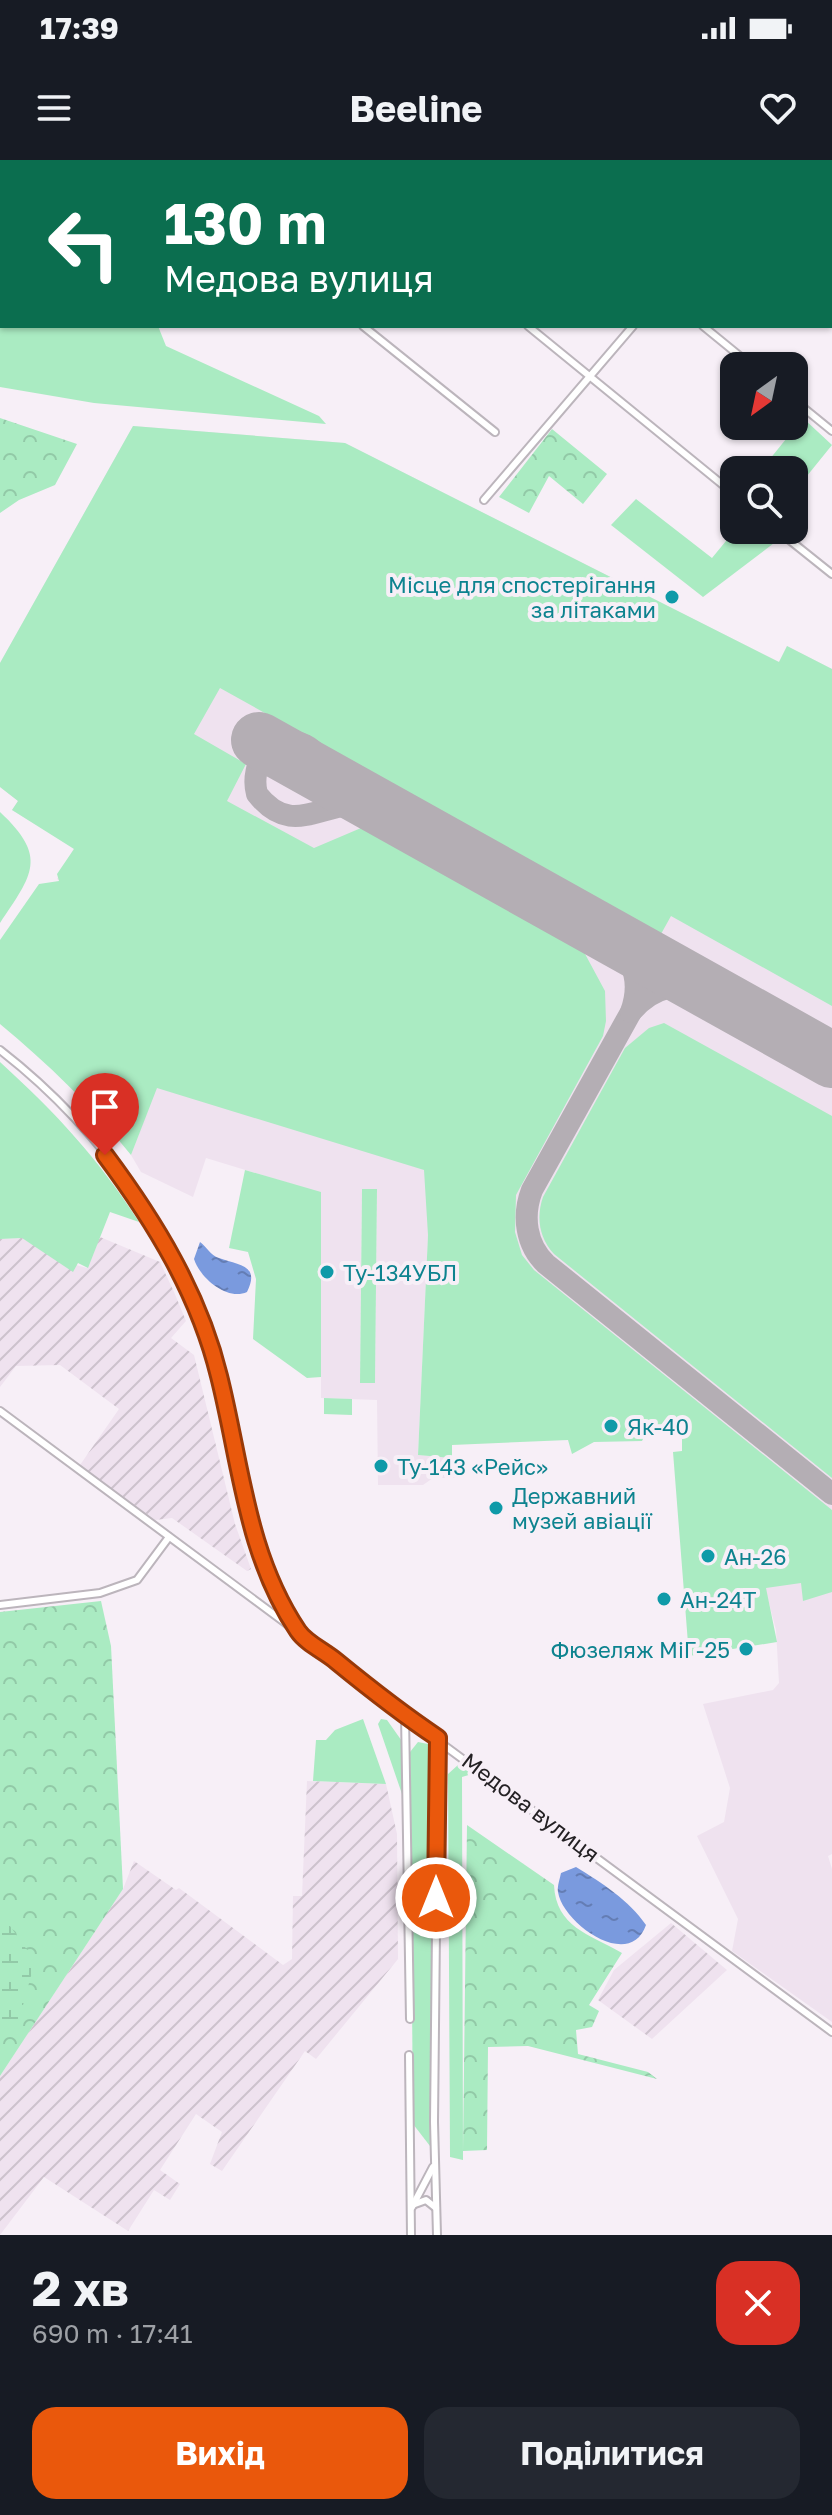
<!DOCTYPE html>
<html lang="uk">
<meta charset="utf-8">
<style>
:root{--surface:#171b24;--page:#242831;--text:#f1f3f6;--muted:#9ea1a6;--accent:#ea580c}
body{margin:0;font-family:"Golos Text",sans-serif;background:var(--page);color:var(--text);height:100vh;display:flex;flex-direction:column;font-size:30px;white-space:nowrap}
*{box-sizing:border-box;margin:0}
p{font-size:26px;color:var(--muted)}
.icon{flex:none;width:44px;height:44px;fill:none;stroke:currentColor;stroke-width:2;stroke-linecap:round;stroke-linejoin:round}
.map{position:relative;height:2075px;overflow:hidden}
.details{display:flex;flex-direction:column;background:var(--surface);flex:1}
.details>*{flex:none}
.guide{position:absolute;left:0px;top:0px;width:832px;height:168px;box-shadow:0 2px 6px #0004;background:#0b6e4f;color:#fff;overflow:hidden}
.needle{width:52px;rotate:213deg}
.buttons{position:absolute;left:720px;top:192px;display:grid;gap:16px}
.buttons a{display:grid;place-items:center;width:88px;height:88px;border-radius:16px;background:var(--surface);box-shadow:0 2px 6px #0004;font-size:40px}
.pin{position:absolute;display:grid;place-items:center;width:68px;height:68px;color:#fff;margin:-82px -34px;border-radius:50% 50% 50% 0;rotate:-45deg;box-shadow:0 0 8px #0007}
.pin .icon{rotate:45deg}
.me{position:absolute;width:88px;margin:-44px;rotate:0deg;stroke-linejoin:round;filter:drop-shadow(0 0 6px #0008)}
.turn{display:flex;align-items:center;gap:28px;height:168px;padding:0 32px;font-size:36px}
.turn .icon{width:104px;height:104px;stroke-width:2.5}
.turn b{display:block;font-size:56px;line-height:68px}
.round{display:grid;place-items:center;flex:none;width:84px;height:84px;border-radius:24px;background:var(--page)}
.head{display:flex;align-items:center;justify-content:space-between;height:136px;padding:0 32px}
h1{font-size:48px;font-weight:700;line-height:60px}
.action{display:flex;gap:16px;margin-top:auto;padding:16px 32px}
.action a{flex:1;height:92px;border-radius:24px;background:var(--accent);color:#fff;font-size:32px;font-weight:700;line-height:92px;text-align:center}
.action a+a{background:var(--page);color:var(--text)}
.status{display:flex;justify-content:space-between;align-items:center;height:56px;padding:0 40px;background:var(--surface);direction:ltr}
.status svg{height:22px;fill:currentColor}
header{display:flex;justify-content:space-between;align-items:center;height:104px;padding:0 32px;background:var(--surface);font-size:36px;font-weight:700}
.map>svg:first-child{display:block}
.built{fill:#efe2ef;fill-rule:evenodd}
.industrial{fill:url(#industrial-furrows)}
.green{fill:#aaebc2}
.forest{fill:url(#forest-crowns)}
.wetland{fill:url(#wetland-marsh)}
.water{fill:url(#water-ripples)}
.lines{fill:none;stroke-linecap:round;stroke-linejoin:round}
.taxiway{stroke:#b4aeb4;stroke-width:22}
.runway{stroke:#b4aeb4;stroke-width:56}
.street-casing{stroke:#bcb5bc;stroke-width:10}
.street{stroke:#fff;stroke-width:6}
.route-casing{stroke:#983908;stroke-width:20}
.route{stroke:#ea580c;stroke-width:14}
.culture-dot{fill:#0f9aa8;stroke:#f7eff7;stroke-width:3}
.labels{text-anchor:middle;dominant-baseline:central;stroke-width:8;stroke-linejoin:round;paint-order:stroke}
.culture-label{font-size:22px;fill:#0d838f;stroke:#f7eff7;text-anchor:start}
.street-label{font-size:22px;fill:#242124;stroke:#f7eff7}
</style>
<div class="status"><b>17:39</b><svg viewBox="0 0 49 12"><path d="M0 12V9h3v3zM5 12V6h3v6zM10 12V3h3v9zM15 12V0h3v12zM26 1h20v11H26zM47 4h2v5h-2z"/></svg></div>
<header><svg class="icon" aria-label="menu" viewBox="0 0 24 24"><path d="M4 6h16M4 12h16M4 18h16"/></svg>Beeline<svg class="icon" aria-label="heart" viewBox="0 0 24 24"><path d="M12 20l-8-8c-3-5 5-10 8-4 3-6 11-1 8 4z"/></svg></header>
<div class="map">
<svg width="832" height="2075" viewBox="0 0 832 2075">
<defs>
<pattern id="industrial-furrows" width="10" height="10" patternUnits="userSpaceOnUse" patternTransform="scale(2)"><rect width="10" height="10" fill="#efe2ef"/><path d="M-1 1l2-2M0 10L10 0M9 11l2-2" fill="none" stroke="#cdc2cd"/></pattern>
<pattern id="forest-crowns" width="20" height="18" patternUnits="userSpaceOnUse" patternTransform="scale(2)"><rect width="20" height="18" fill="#aaebc2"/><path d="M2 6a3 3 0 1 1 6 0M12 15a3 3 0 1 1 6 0" fill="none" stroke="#92c9a7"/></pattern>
<pattern id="wetland-marsh" width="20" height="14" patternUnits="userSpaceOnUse" patternTransform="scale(2)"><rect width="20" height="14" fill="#aaebc2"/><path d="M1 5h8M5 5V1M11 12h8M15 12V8" fill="none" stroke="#92c9a7"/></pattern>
<pattern id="water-ripples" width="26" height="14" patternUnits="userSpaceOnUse" patternTransform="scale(2)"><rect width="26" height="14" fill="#7a9ade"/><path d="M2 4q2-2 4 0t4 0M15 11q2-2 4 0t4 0" fill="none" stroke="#647db4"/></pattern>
</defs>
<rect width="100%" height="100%" fill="#f7eff7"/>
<path class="built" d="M133 266 345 283 779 502 787 486 832 509V1694L828 1696 832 1709V1862L732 1791 738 1759 697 1676 724 1662 730 1628 703 1544 773 1530 779 1523 776 1470 765 1428 756 1337 428 1076 418 1295 457 1298 458 1318H433L423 1325H378L377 1240 321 1238V1033L206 998 193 1037 141 1012 131 995 156 928 123 760 57 719 74 688 12 650 18 641 0 627V503ZM362 1029H377L375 1222H360Z"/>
<g class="industrial">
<polygon points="100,1077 160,1102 174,1132 186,1161 171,1178 194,1195 235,1364 251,1409 247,1411 172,1358 155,1360 80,1305 119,1249 60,1205 16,1206 0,1227 0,1079 22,1078 58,1100 87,1108"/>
<polygon points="307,1621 386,1624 397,1674 398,1799 316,1899 305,1891 222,2011 210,2004 222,1972 196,1954 160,2010 180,2024 170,2040 154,2030 128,2071 44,2017 0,2075 0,1916 123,1729 134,1701 176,1730 179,1728 283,1805 292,1799 293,1736 302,1736"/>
<polygon points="671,1763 727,1810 652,1879 598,1840 614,1810"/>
</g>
<g class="green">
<polygon points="0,106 2,166 158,166 166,186 319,256 326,264 94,243 0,227"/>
<polygon points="803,258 832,285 794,332 794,310 761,310"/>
<path d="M133 266 345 283 779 502 787 486 832 509V846L671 756 661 774 220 528 194 574 246 604 227 641 314 688 361 668 584 792 605 831 606 861 603 876 516 1035 515 1072 522 1095 534 1110 832 1350V1432L803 1441 801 1423 766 1428 777 1482 689 1496 673 1292 682 1291V1279L666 1267 648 1269 642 1281 594 1282 572 1294 568 1280 452 1285V1298L418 1295 428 1075 424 1010 157 928 131 995C92 946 48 904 0 864V780L39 724 59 721 57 714 74 689 12 650 18 641 0 627V503Z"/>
<polygon points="636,339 712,398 735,370 763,370 778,380 703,437 611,365"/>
<path d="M0 652C48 697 33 714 0 763Z"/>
<path d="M664 863 832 956V1318L554 1094C539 1078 536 1057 543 1037L625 888 649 868Z"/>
<path d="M0 902C57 954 97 997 139 1062L110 1052 88 1108 78 1103 73 1112 22 1078 0 1079Z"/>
<polygon points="245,1010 321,1032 321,1217 307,1218 253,1179 256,1119 248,1092 229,1088"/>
<polygon points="362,1029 377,1029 375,1223 360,1223"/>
<polygon points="324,1238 352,1239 352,1255 324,1254"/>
<polygon points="363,1559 386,1624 313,1621 316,1580 326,1580 335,1570"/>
<polygon points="381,1559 387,1560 404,1584 405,1670 402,1634 378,1564"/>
<polygon points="418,1582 433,1585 430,1986 413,1964 410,1592"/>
<polygon points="458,1605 472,1614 462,1617 463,2000 450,1997 448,1614"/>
</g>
<g class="forest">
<polygon points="0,258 77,284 55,325 19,340 0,353"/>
<polygon points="552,269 607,314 583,344 549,316 529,353 499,337"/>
<polygon points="101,1441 111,1486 123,1729 0,1916 0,1452"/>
<path d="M467 1665 554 1725C556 1767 589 1774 622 1793L589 1845 599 1851 592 1867 576 1870 578 1894 648 1912 657 1919 528 1886 488 1887 487 1990 463 1991Z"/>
</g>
<polygon class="wetland" points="0,1752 35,1801 19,1860 0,1874"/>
<g class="water">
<path d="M200 1082C207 1087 210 1095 219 1098 237 1105 261 1104 247 1132 227 1141 200 1118 194 1099Z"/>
<path d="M576 1707C602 1723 629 1740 646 1765 630 1811 563 1764 558 1732 557 1727 560 1718 561 1713Z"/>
</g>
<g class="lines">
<g class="taxiway">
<path d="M342 627C329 614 321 593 305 585 272 569 249 604 257 634 288 673 313 649 349 645 362 644 375 648 387 652"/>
<path d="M594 767C627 788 645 813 631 852L532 1030C522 1056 526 1085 546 1104L832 1334"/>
<path d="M631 852C653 826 679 821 710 832"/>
</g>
<polyline class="runway" points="259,580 832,900"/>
<g class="street-casing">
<g id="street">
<polyline points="38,0 39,2"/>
<polyline points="503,0 505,2"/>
<polyline points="681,0 683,2"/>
<polyline points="316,2 326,0"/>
<polyline points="774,2 775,0"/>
<polyline points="0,84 2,83"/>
<polyline points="0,99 2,100"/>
<polyline points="830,125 832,126"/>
<polyline points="363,166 495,272"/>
<polyline points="528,166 734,334"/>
<polyline points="703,166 752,206"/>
<polyline points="794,240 832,271"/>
<polyline points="484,340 633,166"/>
<polyline points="777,370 832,414"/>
<path d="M0 890C102 969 190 1091 220 1217 233 1276 238 1338 260 1394 271 1420 284 1446 298 1470"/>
<polyline points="0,1251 338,1502 357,1521 832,1872"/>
<polyline points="0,1445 100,1433 137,1420 169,1377"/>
<polyline points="405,1555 410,1859"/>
<polyline points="409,1895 411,2075"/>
<polyline points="415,2044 426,2040 436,2048"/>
<polyline points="412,2047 433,2007"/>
<polyline points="437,2075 434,1962 438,1578"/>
</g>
</g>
<use href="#street" class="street"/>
</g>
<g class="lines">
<g class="route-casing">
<path id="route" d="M105 995C155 1062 199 1134 219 1216 241 1303 246 1394 298 1471 306 1483 324 1491 336 1501 369 1528 402 1554 438 1578L436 1738"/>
</g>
<use href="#route" class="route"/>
</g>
<g class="culture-dot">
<circle cx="672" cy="437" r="8"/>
<circle cx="327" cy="1112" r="8"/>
<circle cx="611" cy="1266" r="8"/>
<circle cx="381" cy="1306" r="8"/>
<circle cx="496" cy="1348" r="8"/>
<circle cx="708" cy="1396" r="8"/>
<circle cx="664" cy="1439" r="8"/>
<circle cx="746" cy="1489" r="8"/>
</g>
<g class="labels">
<g class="culture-label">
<text x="656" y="424" text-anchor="end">Місце для спостерігання<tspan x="656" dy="25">за літаками</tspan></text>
<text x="343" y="1112">Ту-134УБЛ</text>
<text x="627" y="1266">Як-40</text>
<text x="397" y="1306">Ту-143 «Рейс»</text>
<text x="512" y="1335">Державний<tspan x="512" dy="25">музей авіації</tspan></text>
<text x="724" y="1396">Ан-26</text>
<text x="680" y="1439">Ан-24Т</text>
<text x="730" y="1489" text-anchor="end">Фюзеляж МіГ-25</text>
</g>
<g class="street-label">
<text transform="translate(531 1647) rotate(37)">Медова вулиця</text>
</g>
</g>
</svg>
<div class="buttons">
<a><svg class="needle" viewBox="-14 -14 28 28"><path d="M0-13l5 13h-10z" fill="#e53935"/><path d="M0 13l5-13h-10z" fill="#9ea1a6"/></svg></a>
<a><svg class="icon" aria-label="search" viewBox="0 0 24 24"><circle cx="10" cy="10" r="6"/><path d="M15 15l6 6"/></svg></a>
</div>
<div class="pin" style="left:105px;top:995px;background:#d93025"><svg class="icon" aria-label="arrive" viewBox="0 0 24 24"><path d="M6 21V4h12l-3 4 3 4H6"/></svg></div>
<svg class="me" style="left:436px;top:1738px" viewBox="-20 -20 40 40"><circle r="17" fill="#ea580c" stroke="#fff" stroke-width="3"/><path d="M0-11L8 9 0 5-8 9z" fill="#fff"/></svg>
<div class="guide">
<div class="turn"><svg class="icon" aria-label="left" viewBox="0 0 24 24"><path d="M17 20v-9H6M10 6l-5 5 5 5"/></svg><div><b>130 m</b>Медова вулиця</div></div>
</div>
</div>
<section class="details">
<div class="head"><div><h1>2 хв</h1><p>690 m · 17:41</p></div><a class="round" style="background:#d93025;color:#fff"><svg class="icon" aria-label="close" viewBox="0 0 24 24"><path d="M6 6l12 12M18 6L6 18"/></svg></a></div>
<div class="action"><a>Вихід</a><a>Поділитися</a></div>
</section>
